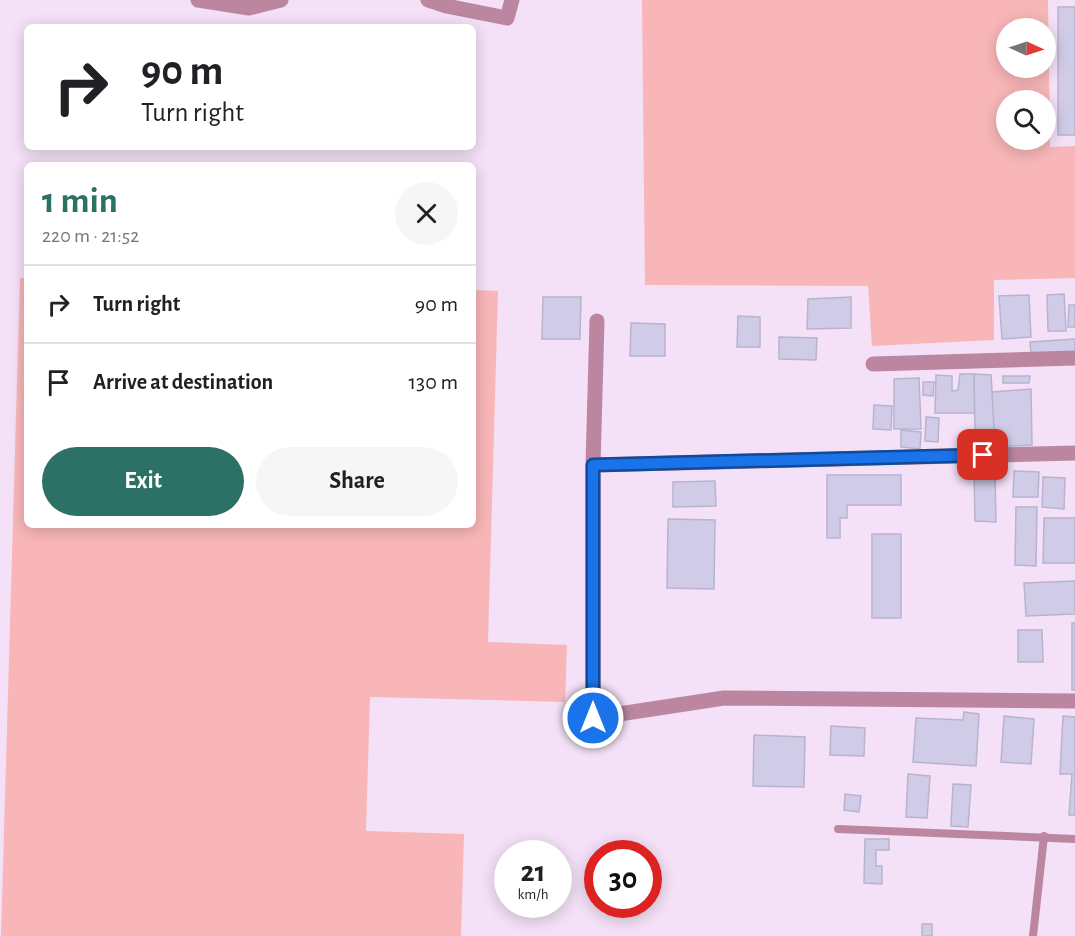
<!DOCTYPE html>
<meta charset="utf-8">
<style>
:root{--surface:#fff;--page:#f6f6f6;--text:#202124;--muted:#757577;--line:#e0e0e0;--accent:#2c7166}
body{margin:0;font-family:"Alegreya Sans",sans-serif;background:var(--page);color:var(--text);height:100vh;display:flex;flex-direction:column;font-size:22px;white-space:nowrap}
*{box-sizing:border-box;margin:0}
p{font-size:20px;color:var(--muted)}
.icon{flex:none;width:33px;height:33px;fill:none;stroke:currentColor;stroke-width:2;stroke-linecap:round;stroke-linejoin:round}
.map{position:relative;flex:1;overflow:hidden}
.sheet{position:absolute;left:24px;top:162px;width:452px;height:366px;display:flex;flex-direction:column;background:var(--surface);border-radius:9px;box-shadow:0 3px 15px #0003}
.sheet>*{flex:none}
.guide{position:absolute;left:24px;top:24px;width:452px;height:126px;border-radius:9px;box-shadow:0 3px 15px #0003;background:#fff;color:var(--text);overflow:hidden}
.needle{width:39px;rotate:93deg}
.buttons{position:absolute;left:996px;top:18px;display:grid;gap:12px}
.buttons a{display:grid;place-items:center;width:60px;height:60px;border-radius:50%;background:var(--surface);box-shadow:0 3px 15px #0003;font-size:30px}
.speed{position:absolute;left:494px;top:840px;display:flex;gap:12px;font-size:30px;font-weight:700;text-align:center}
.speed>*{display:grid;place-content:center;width:78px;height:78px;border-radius:50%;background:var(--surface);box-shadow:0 3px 15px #0003;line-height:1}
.speed small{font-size:15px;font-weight:400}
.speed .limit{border:9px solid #d22;background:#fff;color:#111}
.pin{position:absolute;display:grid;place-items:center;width:51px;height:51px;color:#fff;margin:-26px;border-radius:12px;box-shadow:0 3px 9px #0006}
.me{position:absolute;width:66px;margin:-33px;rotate:0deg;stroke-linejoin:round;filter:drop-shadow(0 0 4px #0008)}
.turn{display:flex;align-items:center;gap:21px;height:126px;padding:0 18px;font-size:27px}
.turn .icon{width:78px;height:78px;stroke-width:2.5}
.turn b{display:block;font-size:42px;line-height:51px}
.round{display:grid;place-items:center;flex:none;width:63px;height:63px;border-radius:32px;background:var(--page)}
.overview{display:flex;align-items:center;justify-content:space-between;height:102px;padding:0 18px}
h1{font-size:36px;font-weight:700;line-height:45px;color:var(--accent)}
.cta{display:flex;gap:12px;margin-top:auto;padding:12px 18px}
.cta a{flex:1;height:69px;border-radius:36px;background:var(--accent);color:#fff;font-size:24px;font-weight:700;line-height:69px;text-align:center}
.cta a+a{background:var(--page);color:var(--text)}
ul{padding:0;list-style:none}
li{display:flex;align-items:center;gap:18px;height:78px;padding:0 18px;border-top:2px solid var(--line)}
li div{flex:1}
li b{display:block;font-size:22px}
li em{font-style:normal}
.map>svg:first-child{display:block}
.green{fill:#f8b6b8;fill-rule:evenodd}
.building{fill:#d0cbe7;stroke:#b8b4ce;stroke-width:1.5}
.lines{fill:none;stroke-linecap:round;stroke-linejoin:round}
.service{stroke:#bc86a0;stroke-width:8}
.minor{stroke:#bc86a0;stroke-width:15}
.route-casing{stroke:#114b97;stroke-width:15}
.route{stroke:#1a73e8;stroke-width:10}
</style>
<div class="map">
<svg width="1075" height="936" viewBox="0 0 1075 936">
<rect width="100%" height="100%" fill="#f4e0f7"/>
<g class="green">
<path d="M642 0H1048L1050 147 1075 146V278L994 280V340L872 346 868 286 645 285ZM1006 28H1046V68H1006ZM1006 100H1046V140H1006Z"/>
<polygon points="20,278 27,278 27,525 472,525 473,290 498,291 488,642 567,645 565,702 370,697 366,831 464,834 461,936 1,936"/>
</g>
<g class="building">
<rect x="1058" y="7" width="17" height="128"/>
<polygon points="1064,294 1066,331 1048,331 1047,295"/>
<polygon points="1029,295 1031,337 1002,339 999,296"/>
<polygon points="543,297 581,297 580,339 542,339"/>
<polygon points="851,297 851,328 807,329 808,299"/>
<polygon points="1069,305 1075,305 1075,327 1068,327"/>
<polygon points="738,316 760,317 760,347 737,347"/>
<polygon points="631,323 665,324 665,356 630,356"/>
<polygon points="779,337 817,338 816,360 779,359"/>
<polygon points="1075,339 1075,352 1031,355 1030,342"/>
<polygon points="960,374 974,374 975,413 935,413 936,375 952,376 952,391 958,390"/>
<polygon points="974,374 991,375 995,435 975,433"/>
<polygon points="1003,376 1030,376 1029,383 1003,383"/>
<polygon points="919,378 921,429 894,429 894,379"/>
<polygon points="923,382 934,382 933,396 923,395"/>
<polygon points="1031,389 1032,445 995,447 992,392"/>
<polygon points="874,405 892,406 891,430 873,429"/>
<polygon points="926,417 939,418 938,442 925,441"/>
<polygon points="901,430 921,432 920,449 901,447"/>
<polygon points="1014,471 1039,472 1038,497 1013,497"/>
<polygon points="974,472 995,472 996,522 975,521"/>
<polygon points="827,475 901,475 901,505 847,505 847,518 840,518 840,538 827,538"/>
<polygon points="1043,477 1065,478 1064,509 1042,507"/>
<polygon points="715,481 716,506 673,507 673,482"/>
<polygon points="1016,507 1037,507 1036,566 1015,565"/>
<polygon points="1044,518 1075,518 1075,563 1043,563"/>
<polygon points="668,519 715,520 714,589 667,588"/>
<rect x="872" y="534" width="29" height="84"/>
<polygon points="1075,581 1075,614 1026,616 1024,583"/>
<rect x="1072" y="623" width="3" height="67"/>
<polygon points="1018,630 1042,630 1043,662 1018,662"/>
<polygon points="964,712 979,714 976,766 913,762 916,718 963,720"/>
<polygon points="1004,716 1034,719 1031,764 1001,762"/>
<polygon points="1063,716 1075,717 1075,815 1069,815 1072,774 1060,774"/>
<polygon points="831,726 865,728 864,756 830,755"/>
<polygon points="754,735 805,737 804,787 753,786"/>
<polygon points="908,774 930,776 927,818 906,817"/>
<polygon points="953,784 971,785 968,827 951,826"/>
<polygon points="845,794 861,796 859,812 844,810"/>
<polygon points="865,839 889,839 889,850 876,850 876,866 882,866 882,884 864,883"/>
<rect x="922" y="924" width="10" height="12"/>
</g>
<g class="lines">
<g class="service">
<polyline points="838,829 1075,839"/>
<polyline points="1033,936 1044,836"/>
</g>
<g class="minor">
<polyline points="198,0 249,8 281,0"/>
<polyline points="428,0 446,6 507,18 512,0"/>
<polyline points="597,321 593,465 593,718 724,698 1075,701"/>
<polyline points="873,364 1075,358"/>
<polyline points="593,465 1075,453"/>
</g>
</g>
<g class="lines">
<g class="route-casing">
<polyline id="route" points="593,718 593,465 983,455"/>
</g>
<use href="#route" class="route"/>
</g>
</svg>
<div class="buttons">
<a><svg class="needle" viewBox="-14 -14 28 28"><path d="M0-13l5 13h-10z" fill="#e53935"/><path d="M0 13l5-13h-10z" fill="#757577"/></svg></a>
<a><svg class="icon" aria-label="search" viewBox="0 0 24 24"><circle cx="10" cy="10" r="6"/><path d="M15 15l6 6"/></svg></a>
</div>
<div class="speed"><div>21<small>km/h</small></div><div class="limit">30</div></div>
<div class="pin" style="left:983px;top:455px;background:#d93025"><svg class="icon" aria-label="arrive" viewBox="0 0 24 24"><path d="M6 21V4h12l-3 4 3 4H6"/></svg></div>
<svg class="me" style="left:593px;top:718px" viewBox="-20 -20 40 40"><circle r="17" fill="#1a73e8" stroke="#fff" stroke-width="3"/><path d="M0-11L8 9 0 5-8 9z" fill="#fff"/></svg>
<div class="guide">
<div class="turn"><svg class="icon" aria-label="right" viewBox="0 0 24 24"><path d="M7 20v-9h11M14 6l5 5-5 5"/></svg><div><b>90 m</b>Turn right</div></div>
</div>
<section class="sheet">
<div class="overview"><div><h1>1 min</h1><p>220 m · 21:52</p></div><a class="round"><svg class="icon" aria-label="close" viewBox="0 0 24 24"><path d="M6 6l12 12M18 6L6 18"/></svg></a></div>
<ul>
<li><svg class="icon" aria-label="right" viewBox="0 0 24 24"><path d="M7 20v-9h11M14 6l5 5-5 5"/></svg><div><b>Turn right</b></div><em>90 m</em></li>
<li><svg class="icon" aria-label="arrive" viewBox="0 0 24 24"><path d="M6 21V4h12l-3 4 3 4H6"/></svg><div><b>Arrive at destination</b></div><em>130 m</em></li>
</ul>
<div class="cta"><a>Exit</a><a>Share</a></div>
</section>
</div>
